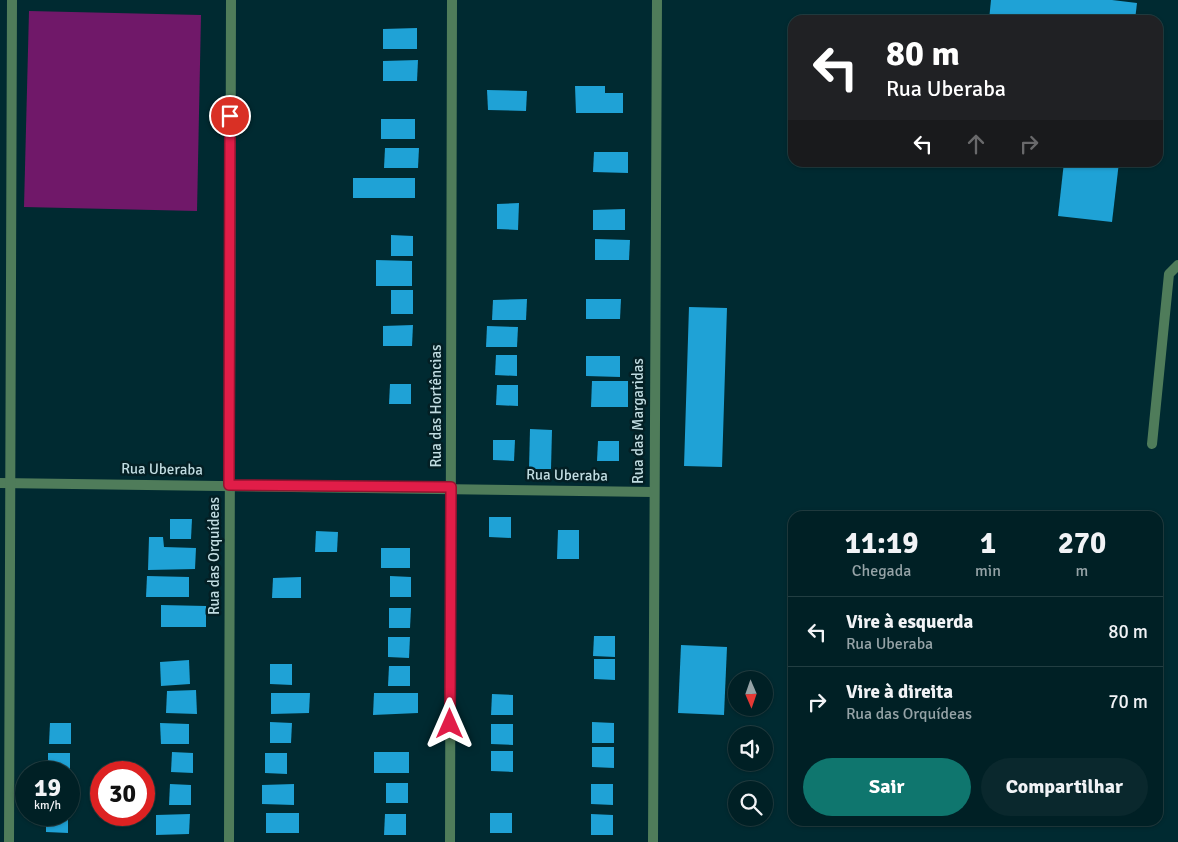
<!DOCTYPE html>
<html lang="pt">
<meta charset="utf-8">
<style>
:root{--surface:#002025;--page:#0a282d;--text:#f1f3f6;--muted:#95a3a7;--line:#223e42;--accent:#0f766e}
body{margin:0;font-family:Signika,sans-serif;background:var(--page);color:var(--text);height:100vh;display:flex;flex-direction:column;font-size:19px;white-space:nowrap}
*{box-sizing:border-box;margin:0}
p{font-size:16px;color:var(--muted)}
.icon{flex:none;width:28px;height:28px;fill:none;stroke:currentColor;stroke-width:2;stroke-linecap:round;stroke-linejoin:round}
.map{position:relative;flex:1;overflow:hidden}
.sheet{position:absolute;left:788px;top:511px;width:375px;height:315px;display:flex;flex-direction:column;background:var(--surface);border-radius:15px;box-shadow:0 1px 4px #0004,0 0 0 1px var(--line)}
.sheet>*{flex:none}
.top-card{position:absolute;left:788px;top:15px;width:375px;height:152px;border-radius:15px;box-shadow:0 1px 4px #0004,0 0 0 1px var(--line);background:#202124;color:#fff;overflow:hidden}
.needle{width:32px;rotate:178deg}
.buttons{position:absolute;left:728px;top:671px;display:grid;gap:10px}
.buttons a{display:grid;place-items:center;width:45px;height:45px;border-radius:50%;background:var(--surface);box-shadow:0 1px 4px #0004,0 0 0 1px var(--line);font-size:25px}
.speed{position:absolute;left:15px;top:761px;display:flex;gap:10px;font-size:25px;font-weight:700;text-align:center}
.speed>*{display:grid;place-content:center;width:65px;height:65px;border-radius:50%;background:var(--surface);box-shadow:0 1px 4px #0004,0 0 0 1px var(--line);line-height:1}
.speed small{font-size:12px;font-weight:400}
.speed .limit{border:8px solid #d22;background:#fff;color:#111}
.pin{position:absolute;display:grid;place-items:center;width:42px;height:42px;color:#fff;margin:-21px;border:2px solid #fff;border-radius:50%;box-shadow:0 1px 5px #0007}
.me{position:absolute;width:55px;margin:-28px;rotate:0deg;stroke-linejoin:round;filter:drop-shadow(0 0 4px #0008)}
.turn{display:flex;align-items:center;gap:18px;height:105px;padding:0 15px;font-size:22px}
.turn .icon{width:65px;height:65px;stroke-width:2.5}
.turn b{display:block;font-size:35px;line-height:42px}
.lanes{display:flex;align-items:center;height:48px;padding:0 15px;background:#0003;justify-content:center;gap:25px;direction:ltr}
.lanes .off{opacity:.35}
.eta{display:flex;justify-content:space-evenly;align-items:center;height:85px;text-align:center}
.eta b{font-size:30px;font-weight:700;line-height:35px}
.primary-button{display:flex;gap:10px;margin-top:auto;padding:10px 15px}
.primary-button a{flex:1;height:58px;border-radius:30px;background:var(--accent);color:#fff;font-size:20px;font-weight:700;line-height:58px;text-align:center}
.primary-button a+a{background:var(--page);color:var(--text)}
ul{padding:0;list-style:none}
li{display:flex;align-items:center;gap:15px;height:70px;padding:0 15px;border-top:1px solid var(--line)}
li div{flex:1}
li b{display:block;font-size:19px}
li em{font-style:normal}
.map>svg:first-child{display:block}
.green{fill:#701869}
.building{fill:#1fa2d6}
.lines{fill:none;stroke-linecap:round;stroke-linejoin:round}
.minor{stroke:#4f7c5a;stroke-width:10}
.route-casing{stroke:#92132f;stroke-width:12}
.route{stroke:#e11d48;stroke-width:9}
.labels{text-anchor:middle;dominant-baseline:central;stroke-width:5;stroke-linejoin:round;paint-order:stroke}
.street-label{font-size:15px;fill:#c1dce1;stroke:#031f24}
</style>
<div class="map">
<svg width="1178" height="842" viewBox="0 0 1178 842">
<rect width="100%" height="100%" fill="#002a31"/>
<polygon class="green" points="29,11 201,15 197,211 24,207"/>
<g class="building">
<polygon points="991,0 1112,0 1137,3 1135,20 989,20"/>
<polygon points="417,28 417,49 383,49 383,29"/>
<polygon points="418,60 417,81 383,81 383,61"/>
<polygon points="575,86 605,86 605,93 623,93 623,113 576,113"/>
<polygon points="487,90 527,91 526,111 488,110"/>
<rect x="381" y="119" width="34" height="20"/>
<polygon points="385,148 419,148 418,168 384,168"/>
<polygon points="594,152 628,152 628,173 593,172"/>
<polygon points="1064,162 1119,162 1112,222 1058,216"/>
<rect x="353" y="178" width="62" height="20"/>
<polygon points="519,203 518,230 497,229 497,204"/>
<polygon points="625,209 625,230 593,230 593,210"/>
<polygon points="391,235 413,236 413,256 391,256"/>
<polygon points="595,239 630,240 629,260 595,260"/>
<polygon points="376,260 412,261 412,286 376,286"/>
<rect x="391" y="290" width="22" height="24"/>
<polygon points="527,299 526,320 492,320 493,300"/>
<polygon points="586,299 621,299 620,319 586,319"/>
<polygon points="689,307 727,308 722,467 684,466"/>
<polygon points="413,325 412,346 383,346 383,326"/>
<polygon points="487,326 518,327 517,347 486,347"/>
<polygon points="496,355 517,355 517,376 495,375"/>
<polygon points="586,356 620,356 620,377 586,376"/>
<polygon points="592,381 628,381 628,407 591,407"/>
<polygon points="390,384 411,384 411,404 389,404"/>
<polygon points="497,385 518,385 518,406 496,405"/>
<polygon points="530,429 552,430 551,469 529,469"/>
<polygon points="493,440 515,440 514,461 493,460"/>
<polygon points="598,441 619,441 619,461 597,461"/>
<polygon points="489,517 511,517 511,538 489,537"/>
<polygon points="170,519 192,519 191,539 170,539"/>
<polygon points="558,530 579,530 579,559 557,559"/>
<polygon points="316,531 338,532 337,552 315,552"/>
<polygon points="149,537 163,537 164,547 196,548 195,569 148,570"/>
<rect x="381" y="548" width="29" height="20"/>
<polygon points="147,576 189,577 189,597 146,597"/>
<polygon points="390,576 411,577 411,597 390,597"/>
<polygon points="301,577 301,598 272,598 273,578"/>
<polygon points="161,605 206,606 206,627 161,627"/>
<polygon points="389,608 411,608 410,628 389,628"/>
<polygon points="594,636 615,636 615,657 593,656"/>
<polygon points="388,637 410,637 409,658 388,657"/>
<polygon points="681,645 727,647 724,715 678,713"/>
<polygon points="594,659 615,659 615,680 594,679"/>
<polygon points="189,660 190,684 161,686 160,662"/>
<polygon points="270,664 292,664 292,685 270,684"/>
<polygon points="389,666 410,666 410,686 388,686"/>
<polygon points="196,690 197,714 166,713 167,691"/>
<polygon points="271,693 310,693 309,713 271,714"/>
<polygon points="374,693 418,693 418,713 373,715"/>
<polygon points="492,694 513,695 513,715 491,715"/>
<polygon points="270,722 292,723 291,743 270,743"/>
<polygon points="592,722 614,723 614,743 592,743"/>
<polygon points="50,723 71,723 71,744 49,744"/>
<polygon points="160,723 189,724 189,744 161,744"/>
<polygon points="491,724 513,724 513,745 491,744"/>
<polygon points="592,747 614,747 614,768 592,767"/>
<polygon points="491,751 513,751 513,772 491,771"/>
<polygon points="172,752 193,753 193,773 171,772"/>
<rect x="374" y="752" width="35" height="21"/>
<rect x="48" y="753" width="22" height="19"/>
<polygon points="265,753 287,753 287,774 265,773"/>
<rect x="386" y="783" width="22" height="20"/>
<polygon points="170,784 191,785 191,805 169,805"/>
<polygon points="294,784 294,805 262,804 262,785"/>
<polygon points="591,784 613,784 613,805 591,804"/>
<rect x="266" y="813" width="33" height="20"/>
<rect x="490" y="813" width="22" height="20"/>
<polygon points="190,814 189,834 156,835 156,815"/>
<polygon points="385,814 406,814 406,835 384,835"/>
<polygon points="591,814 613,815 613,835 591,835"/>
<polygon points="46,815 68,815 68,833 46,832"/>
</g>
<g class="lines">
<g class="minor">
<polyline points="1152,444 1169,274 1178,265"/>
<polyline points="0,483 653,492"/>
<polyline points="9,842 12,0"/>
<polyline points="229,842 231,0"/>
<polyline points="450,842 452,0"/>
<polyline points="653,842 657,0"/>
</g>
</g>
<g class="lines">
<g class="route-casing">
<polyline id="route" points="230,116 229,485 451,487 450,724"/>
</g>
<use href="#route" class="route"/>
</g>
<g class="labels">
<g class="street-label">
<text transform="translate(436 406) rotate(-90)">Rua das Hortências</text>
<text transform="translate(638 421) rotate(-90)">Rua das Margaridas</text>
<text transform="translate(162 469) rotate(1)">Rua Uberaba</text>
<text transform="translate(567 475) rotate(1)">Rua Uberaba</text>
<text transform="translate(214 556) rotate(-90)">Rua das Orquídeas</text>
</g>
</g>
</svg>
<div class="buttons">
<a><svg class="needle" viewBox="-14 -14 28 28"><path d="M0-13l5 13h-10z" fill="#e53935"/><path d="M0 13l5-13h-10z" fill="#95a3a7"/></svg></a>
<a><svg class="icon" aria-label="sound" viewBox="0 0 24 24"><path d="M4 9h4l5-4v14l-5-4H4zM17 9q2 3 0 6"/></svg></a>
<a><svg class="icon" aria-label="search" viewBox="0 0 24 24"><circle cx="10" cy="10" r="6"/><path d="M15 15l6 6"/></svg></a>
</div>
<div class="speed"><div>19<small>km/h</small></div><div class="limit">30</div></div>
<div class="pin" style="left:230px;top:116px;background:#d93025"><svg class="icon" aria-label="arrive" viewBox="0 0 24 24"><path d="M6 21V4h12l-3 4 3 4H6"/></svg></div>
<svg class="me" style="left:450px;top:724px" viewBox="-20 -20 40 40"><path d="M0-17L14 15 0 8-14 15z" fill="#e11d48" stroke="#fff" stroke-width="4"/></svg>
<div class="top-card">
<div class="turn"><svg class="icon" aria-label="left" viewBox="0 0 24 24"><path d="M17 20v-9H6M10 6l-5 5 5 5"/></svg><div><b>80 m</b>Rua Uberaba</div></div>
<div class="lanes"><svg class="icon" aria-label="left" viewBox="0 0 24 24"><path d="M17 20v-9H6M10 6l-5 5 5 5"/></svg><svg class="icon off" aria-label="ahead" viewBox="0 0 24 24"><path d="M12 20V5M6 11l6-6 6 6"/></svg><svg class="icon off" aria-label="right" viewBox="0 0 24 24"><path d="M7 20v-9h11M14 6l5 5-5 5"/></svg></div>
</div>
<section class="sheet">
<div class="eta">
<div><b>11:19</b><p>Chegada</p></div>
<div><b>1</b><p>min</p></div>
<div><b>270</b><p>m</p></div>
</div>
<ul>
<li><svg class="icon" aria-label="left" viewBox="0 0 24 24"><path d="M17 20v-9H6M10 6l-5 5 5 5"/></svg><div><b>Vire à esquerda</b><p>Rua Uberaba</p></div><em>80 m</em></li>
<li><svg class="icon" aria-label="right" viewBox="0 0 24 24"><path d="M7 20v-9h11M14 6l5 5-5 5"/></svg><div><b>Vire à direita</b><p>Rua das Orquídeas</p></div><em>70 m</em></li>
</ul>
<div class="primary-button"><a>Sair</a><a>Compartilhar</a></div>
</section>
</div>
